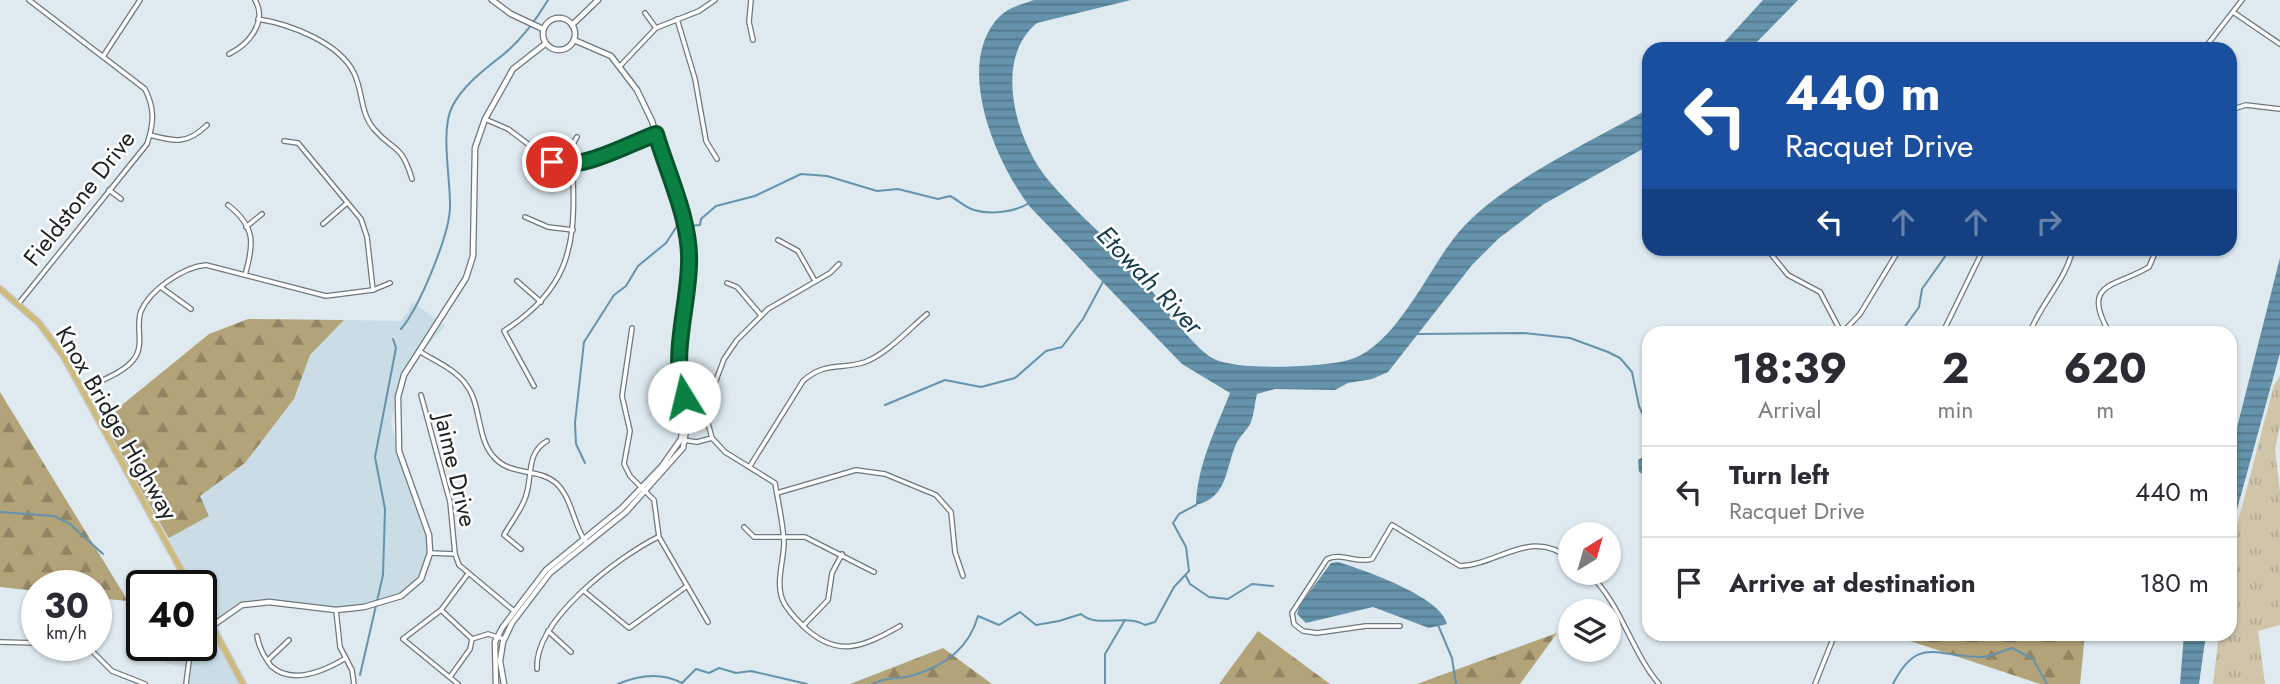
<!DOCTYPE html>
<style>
:root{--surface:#fff;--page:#f2f2f3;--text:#2b2b33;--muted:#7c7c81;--line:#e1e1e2}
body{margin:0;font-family:Jost,sans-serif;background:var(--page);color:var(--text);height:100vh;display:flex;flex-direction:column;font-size:26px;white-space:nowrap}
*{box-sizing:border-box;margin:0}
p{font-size:23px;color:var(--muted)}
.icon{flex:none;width:38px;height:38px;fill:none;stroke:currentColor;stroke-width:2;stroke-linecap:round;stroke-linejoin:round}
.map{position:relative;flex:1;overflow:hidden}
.sheet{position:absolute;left:1642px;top:326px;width:595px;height:315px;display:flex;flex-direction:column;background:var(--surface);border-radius:21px;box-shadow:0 2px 5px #0004}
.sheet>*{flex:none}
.guide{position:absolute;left:1642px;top:42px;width:595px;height:214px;border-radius:21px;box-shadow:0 2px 5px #0004;background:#1a4fa0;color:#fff;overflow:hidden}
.needle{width:46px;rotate:37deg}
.controls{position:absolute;left:1558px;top:522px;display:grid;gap:14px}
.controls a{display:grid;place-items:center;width:63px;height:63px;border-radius:50%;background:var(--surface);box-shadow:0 2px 5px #0004;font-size:35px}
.speed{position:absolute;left:21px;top:570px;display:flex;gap:14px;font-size:35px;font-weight:700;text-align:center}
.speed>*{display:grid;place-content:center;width:91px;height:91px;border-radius:50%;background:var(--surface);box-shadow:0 2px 5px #0004;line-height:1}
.speed small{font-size:18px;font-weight:400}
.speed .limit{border:4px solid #111;border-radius:10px;background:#fff;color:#111}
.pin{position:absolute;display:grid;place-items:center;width:60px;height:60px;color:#fff;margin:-30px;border:4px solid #fff;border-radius:50%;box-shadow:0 2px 7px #0007}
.me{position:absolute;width:77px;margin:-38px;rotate:351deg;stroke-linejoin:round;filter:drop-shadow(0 0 5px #0008)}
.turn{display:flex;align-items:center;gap:24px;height:147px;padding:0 28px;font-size:32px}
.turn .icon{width:91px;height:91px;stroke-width:2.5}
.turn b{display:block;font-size:49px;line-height:60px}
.lanes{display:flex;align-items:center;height:66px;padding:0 28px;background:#0003;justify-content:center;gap:35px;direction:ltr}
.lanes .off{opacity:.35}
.eta{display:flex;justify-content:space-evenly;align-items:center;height:119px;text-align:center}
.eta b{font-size:42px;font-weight:700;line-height:49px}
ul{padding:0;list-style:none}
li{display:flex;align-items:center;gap:21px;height:91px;padding:0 28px;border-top:2px solid var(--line)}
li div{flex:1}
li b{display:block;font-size:26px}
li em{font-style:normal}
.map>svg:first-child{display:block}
.built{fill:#cadde7}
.forest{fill:url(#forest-firs)}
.park{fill:url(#park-tufts)}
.water{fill:url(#water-rules)}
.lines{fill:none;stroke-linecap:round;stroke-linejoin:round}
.stream{stroke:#6593ab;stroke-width:2}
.minor-casing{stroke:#6d777c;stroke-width:6}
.tertiary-casing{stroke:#6d777c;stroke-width:7}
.primary-casing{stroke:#c9c9ca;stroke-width:8}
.minor{stroke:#fff;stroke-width:3.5}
.tertiary{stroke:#fff;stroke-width:4.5}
.primary{stroke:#cebb7a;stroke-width:5}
.route-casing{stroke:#07532c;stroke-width:18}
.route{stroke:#0b8043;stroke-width:12}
.labels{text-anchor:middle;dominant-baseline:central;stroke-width:5;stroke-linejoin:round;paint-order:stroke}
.street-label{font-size:24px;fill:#1c2022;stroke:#fff}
.water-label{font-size:26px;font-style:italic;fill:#133c4e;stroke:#fff}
</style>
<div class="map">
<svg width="2280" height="684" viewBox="0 0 2280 684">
<defs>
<pattern id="forest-firs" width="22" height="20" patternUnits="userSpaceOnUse" patternTransform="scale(1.75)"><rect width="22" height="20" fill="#b3a378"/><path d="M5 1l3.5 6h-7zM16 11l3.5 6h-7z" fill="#918462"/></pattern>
<pattern id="park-tufts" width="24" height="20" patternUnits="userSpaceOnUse" patternTransform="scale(1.75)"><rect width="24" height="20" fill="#d0c5a9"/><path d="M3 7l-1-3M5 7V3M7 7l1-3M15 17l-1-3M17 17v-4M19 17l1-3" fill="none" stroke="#b2a991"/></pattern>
<pattern id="water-rules" width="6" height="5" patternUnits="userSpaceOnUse" patternTransform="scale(1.75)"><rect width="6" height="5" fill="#6593ab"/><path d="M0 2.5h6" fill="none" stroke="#52788b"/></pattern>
</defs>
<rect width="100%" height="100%" fill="#deeaf0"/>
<polygon class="built" points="413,302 445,326 416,357 400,383 391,422 400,462 421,507 430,553 415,582 400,597 333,611 254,602 214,622 246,684 189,684 188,668 166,663 156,646 201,646 201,586 187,586 192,582 169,538 209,516 199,496 245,463 294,399 310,355 344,320 401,321"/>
<g class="forest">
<polygon points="248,319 344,320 310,355 294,399 245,463 200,496 209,516 169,538 101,422 209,334"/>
<polygon points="0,392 128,601 96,598 96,586 37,586 37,591 0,587"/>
<polygon points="1258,631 1330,684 1219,684"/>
<polygon points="1557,633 1520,684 1417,684"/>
<polygon points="1897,634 2085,634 2080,684 2040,684 1895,636"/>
<polygon points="943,648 992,684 850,684"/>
</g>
<polygon class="park" points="2280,376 2280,426 2275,450 2280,491 2280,625 2258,631 2265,684 2213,684 2219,634 2230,634 2230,552 2274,385"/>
<g class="water">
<path d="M1034 0H1131L1037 23C992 59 1016 142 1049 181 1076 213 1110 240 1137 272 1155 293 1192 348 1214 359 1239 371 1317 367 1345 361 1395 350 1427 270 1458 233 1501 182 1591 142 1648 109V146L1544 204 1498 239 1472 265 1388 372 1372 379 1348 383 1335 390 1275 389 1257 394C1255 402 1254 414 1251 422 1248 429 1240 436 1236 444 1225 470 1228 497 1196 505 1197 465 1216 429 1230 393L1182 364 1031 208C997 165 952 64 1000 16 1009 7 1023 4 1034 0Z"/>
<polygon points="1763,0 1798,0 1750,49 1718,49"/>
<polygon points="2280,258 2280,353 2230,535 2230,455"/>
<polygon points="1648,454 1648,477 1639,472 1638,460"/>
<path d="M1338 562C1364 570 1442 597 1447 624L1429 628 1373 607 1306 623 1297 614 1300 605 1331 563Z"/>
<polygon points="2184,634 2206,634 2199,684 2180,684"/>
</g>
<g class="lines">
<g class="stream">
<path d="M690 226 700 225 701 219 716 206 755 196 801 174 827 176 877 191 898 189 938 199 950 196C958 200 966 208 974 210 990 215 1016 212 1029 203"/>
<path d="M401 329C419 308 449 236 450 208 451 181 440 131 452 107 463 85 486 68 504 54 522 39 536 20 548 0"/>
<polyline points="1901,332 1919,307 1922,289 1951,248"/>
<polyline points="1418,334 1523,333 1570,338 1608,352 1620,358 1632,372 1639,406 1648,427"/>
<polyline points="885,405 945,380 981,387 1015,378 1046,351 1062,347 1083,319 1104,280"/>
<polyline points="585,463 576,444 575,423 584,342 614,295 626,286 638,266 666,243 677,226"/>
<polyline points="0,512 54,516 70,524 103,554"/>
<polyline points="1186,576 1190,584 1209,597 1228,599 1252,584 1273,586"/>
<polyline points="1438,625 1452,658 1456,684"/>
<polyline points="360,675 383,575 385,509 375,457 396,348 393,339"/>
<path d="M618 684C639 675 661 672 682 683L696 669 709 673 719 668 736 673 751 671 807 684"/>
<path d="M872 684C891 675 899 680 914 675 946 665 969 648 978 616L999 625 1020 612 1036 625 1059 621 1081 614C1098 629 1125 613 1145 625L1155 622 1174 587 1189 571 1186 547 1173 523 1179 514 1196 505"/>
<polyline points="1105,684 1105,654 1125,620"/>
<path d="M1893 684C1918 635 1936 657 1981 657 1991 657 2002 651 2012 648L2033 659 2047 684"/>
</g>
<g class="minor-casing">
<g id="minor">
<polyline points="751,0 749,22 753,40"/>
<polyline points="2233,12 2280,44"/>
<polyline points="645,13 656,28"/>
<path d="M258 19C289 24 339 42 354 73 363 91 360 113 374 129 393 152 401 142 412 179"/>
<polyline points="677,19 695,79 706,141 717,159"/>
<polyline points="2204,49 2242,0"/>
<path d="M229 54C248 45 268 22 255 0"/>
<polyline points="104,55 140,0"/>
<polyline points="621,65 656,28 699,11 715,0"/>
<polyline points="2230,110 2246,105 2280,109"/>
<polyline points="485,119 508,129 552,162 564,166 589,162 656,134"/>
<path d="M150 135C175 142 188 144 207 125"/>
<polyline points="284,141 298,143 361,219 367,237 373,290"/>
<polyline points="109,190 121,199"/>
<path d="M228 205C256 227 254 244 245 275"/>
<polyline points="525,217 548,227 573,230"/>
<polyline points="323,224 347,203"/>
<polyline points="246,227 262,214"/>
<polyline points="778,240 798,251 815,281"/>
<polyline points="1766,248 1788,275 1820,292 1841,332"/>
<polyline points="517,281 541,302"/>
<polyline points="727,283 737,287 760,314"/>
<polyline points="162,288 191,309"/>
<path d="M19 303 147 144C154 123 155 109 145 89L29 0"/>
<polyline points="632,328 622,396 630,431 624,464 630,476 654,500 659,537 708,622"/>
<polyline points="1843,332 1860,314 1900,248"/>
<polyline points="1943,332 1984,248"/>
<path d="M2030 332C2041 303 2067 279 2073 248"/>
<path d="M2109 332C2080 282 2116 287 2149 267L2157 248"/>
<path d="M419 351C435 361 457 370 467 386 481 405 477 438 493 456 510 477 537 467 556 483 572 498 573 523 585 541"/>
<path d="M534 386 504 331C566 291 576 250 573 179 572 165 569 148 577 137"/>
<path d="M82 390C97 382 124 373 134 359 145 345 135 326 141 311 150 290 183 267 206 265L326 296 373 290 390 283"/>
<polyline points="421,395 450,502 455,554 459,565 514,611"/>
<polyline points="712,438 706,416 709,399 724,359 737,340 768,309 830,273 839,264"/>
<path d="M683 440 697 442 712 438 725 452 775 483C778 502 783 522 784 542 784 561 775 582 783 601 787 610 796 619 803 626 837 659 863 647 900 626"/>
<path d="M750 466 803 381C825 361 841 370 865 362 888 353 909 329 927 314"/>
<polyline points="777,493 856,470 885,474 936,495 951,512 955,552 963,576"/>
<polyline points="744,527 754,537 805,537 874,572"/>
<path d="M521 549 504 535C510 524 519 513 524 501 534 480 524 454 547 441"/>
<polyline points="430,553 455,554"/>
<path d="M1587 572C1621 602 1630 650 1659 684"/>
<polyline points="584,591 629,628 687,586"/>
<polyline points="336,610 340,647 352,670 354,684"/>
<polyline points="441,610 472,639 470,649 450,677"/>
<polyline points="803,626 828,600 832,573 842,554"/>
<path d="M1400 626H1366L1317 633 1303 631 1294 624 1292 613 1327 559C1342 552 1356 564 1372 559L1392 525 1460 566C1498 565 1531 527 1570 559"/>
<polyline points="548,631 571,652"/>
<polyline points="201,632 212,626"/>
<path d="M257 636C259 648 264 656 271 666 291 684 321 673 346 658"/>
<polyline points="472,639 488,634 504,639"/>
<polyline points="0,642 37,643"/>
<polyline points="87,646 112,671 145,684"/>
<polyline points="268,660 289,640"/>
<path d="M537 669C534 620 618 557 658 537"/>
<polyline points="186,684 191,646"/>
<polyline points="458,684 403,639 441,610 467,575"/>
<polyline points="1815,684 1835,634"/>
</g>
</g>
<g class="tertiary-casing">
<g id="tertiary">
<polyline points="492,0 511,14 543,29"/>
<circle cx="559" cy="34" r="16"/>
<polyline points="572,25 598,0"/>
<polyline points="212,626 242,605 269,602 336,610 364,607 401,596 421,579 430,553 429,535 399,451 398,397 404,375 466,278 473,256 475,148 485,119 513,69 545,44"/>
<polyline points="496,684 495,642 502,628 546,570 622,508 662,466 681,439 683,426 677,375 690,261 683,223 652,121 637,90 611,56 574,40"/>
<polyline points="504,684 500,661 503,642 512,623 550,573 626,512 683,448 688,419 680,385"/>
</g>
</g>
<g class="primary-casing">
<g id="primary">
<polyline points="0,289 39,323 64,357 190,586"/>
<polyline points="201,606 243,684"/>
</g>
</g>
<use href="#minor" class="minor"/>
<use href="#tertiary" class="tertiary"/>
<use href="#primary" class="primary"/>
</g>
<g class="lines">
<g class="route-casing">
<path id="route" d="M552 162C582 171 626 145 656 134 668 175 691 221 689 264 688 308 671 355 684 397"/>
</g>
<use href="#route" class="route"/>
</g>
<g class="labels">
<g class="street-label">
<text transform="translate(79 198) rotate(-52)">Fieldstone Drive</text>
<text transform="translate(117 423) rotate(60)">Knox Bridge Highway</text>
<text transform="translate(456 470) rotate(77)">Jaime Drive</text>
</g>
<g class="water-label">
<text transform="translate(1150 280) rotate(46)">Etowah River</text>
</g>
</g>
</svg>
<div class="controls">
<a><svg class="needle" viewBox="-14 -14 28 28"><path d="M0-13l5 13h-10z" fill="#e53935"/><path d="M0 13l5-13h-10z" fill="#7c7c81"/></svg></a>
<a><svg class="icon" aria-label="layers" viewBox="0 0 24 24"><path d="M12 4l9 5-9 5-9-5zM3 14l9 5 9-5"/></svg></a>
</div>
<div class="speed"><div>30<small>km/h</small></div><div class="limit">40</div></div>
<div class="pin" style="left:552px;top:162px;background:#d93025"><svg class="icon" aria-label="arrive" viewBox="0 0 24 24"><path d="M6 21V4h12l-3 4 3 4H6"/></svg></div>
<svg class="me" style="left:684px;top:397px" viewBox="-20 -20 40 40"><circle r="19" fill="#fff"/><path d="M0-13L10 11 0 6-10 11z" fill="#0b8043"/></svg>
<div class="guide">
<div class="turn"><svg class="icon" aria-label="left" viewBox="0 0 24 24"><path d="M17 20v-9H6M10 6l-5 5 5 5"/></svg><div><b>440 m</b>Racquet Drive</div></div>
<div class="lanes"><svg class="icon" aria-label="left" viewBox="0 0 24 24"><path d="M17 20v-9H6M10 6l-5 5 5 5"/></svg><svg class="icon off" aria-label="ahead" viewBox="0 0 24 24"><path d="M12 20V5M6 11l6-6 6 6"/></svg><svg class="icon off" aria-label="ahead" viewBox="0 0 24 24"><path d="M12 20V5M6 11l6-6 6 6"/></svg><svg class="icon off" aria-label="right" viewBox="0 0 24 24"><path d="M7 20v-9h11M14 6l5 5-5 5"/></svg></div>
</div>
<section class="sheet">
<div class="eta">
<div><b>18:39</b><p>Arrival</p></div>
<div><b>2</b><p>min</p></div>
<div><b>620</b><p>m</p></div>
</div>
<ul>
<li><svg class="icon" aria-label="left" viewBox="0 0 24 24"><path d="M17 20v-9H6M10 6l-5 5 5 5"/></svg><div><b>Turn left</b><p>Racquet Drive</p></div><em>440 m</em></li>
<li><svg class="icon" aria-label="arrive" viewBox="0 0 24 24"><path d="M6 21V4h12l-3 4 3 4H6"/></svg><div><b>Arrive at destination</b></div><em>180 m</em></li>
</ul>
</section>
</div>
